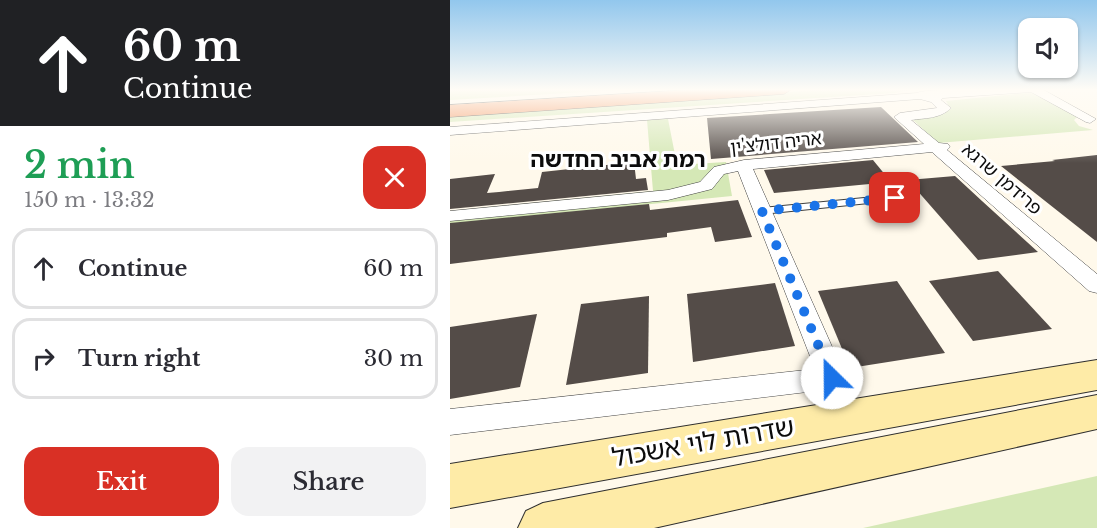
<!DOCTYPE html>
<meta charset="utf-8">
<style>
:root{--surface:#fff;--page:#f2f2f3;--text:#2b2b33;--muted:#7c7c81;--line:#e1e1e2;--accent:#d93025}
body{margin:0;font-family:"Libre Baskerville","Noto Sans Hebrew",serif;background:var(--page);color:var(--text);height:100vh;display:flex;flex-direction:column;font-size:22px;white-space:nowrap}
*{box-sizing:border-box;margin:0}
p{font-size:20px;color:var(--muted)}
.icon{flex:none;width:33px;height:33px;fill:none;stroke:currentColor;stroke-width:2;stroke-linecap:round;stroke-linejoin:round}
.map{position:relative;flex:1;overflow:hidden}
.side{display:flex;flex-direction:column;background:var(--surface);width:450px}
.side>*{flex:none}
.top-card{background:#202124;color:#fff;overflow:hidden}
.buttons{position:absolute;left:568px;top:18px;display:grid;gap:12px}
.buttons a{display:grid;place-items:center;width:60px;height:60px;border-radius:12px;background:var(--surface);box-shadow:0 2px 4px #0004;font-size:30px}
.pin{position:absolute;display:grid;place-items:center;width:51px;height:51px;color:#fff;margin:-26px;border-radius:12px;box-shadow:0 3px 9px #0006}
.me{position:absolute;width:66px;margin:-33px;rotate:337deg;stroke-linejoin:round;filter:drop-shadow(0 0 4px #0008)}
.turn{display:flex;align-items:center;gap:21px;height:126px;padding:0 24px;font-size:27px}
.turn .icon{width:78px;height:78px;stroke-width:2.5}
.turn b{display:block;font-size:42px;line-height:51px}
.round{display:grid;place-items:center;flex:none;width:63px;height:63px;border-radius:18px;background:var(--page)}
.overview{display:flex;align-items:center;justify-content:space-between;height:102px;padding:0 24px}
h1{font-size:36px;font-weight:600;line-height:45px;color:#1e9e55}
.primary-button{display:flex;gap:12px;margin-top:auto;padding:12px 24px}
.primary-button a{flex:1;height:69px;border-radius:18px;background:var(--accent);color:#fff;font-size:24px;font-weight:600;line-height:69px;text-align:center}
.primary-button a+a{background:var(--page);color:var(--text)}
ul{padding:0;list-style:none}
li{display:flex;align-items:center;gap:18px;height:81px;margin:0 12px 9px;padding:0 12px;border:3px solid var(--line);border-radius:18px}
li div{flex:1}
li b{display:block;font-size:22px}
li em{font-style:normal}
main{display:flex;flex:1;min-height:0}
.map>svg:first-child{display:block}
.green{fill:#d5e8b6}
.building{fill:#544c48}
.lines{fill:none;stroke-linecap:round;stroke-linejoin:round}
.lane-casing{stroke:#3f3f3f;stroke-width:2}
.street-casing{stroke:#3f3f3f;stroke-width:1}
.secondary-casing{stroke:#2e2e2e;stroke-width:2}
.highway-casing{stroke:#1d1d1d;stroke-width:1}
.lane{fill:#fff;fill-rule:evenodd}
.street{fill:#fff;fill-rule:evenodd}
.secondary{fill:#feeba7;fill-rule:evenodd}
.highway{fill:#f28c55;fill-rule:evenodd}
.route{stroke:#1a73e8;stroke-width:10;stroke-dasharray:0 18}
.labels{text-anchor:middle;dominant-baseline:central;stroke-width:6;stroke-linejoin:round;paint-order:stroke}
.far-street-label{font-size:18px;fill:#0c0c0c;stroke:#fff}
.far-district-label{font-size:22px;font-weight:bold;fill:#0c0c0c;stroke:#fff}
.near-street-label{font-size:26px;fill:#0c0c0c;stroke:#fff}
</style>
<main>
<section class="side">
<div class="top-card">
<div class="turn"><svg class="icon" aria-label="ahead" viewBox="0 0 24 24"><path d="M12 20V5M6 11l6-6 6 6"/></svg><div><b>60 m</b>Continue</div></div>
</div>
<div class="overview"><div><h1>2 min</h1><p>150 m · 13:32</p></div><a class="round" style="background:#d93025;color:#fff"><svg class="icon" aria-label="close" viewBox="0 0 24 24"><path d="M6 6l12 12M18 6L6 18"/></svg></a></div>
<ul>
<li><svg class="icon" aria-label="ahead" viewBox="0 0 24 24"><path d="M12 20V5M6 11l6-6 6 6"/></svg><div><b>Continue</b></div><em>60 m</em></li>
<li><svg class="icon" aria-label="right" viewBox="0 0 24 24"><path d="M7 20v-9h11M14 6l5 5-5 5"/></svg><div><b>Turn right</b></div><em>30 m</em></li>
</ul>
<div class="primary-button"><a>Exit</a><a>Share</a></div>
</section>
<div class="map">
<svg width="647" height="528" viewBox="0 0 647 528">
<rect width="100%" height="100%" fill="#fff9eb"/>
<g class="green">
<polygon points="12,89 184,89 0,100 0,90"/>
<polygon points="381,89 464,89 444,93 0,122 0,115"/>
<polygon points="584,92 629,115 624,120 629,126 643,130 488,143 462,119 494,114 500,108 496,101"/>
<polygon points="218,119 227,165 276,162 282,196 0,224 0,211 203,191 197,120"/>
<polygon points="647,476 647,528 413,528"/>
</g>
<g class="building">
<polygon points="431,107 468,142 261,159 257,118"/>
<polygon points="647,155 647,242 551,166 605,161 602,160"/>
<polygon points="423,160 441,182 324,193 314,170"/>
<polygon points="184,162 186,179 196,178 198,190 0,209 0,179 45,174 37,193 49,192 88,188 92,172"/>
<polygon points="505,176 532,201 588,252 528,260 458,180"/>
<polygon points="288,200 302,237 265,242 261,227 217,233 217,237 0,264 0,223 199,204 200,210"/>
<polygon points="548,271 602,329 523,341 479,281"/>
<polygon points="447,281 495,353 400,368 368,291"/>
<polygon points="325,283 345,346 243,362 237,294"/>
<polygon points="199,296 198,373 116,385 131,304"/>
<polygon points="87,314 70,387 0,399 0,327"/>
</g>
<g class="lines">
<g class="lane-casing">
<polygon id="lane" points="445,195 449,198 448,200 312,214 308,211 312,208"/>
</g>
<g class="street-casing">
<path id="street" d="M526 89H592L646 119 640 123 636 122 581 92 493 98 491 100 501 108C490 119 475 118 461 120L489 143 498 144 500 147 497 150 647 274V293L639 291 482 152 303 169 396 378 392 386 382 389 0 435V409L365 369 288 171 274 174 262 189 218 200 0 221V211L218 190 250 182 264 167 294 160 474 144 444 117 450 113 487 108 481 102 470 99 0 135V127L467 93C475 89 514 90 526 89Z"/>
</g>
<g class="secondary-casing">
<g id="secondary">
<polygon points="647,360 647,390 0,508 0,464"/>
<polygon points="647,395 647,429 204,528 68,528 76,511 93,503"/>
</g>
</g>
<g class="highway-casing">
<polygon id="highway" points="251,89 342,89 334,94 0,117 0,105"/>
</g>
<use href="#lane" class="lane"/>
<use href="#street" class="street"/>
<use href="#secondary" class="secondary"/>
<use href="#highway" class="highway"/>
</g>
<linearGradient id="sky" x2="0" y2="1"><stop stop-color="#92c7ed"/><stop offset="0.55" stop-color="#fffcf6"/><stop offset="1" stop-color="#fffcf6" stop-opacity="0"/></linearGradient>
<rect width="647" height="163" fill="url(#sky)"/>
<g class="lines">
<polyline class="route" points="382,378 312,211 445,198"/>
</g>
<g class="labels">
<g class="far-street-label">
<text transform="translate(326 143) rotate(-6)">אריה דולצ'ין</text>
<text transform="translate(552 179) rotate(41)">פרידמן שרגא</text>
</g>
<g class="far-district-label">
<text x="168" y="159">רמת אביב החדשה</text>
</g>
<g class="near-street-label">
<text transform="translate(253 442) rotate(-10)">שדרות לוי אשכול</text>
</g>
</g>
</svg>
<div class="buttons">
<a><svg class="icon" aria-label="sound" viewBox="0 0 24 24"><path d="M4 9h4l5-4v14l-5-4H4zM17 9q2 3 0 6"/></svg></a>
</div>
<div class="pin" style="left:445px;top:198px;background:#d93025"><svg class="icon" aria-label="arrive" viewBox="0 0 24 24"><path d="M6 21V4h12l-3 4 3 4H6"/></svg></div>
<svg class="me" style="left:382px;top:378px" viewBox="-20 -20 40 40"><circle r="19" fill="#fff"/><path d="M0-13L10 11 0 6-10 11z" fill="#1a73e8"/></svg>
</div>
</main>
